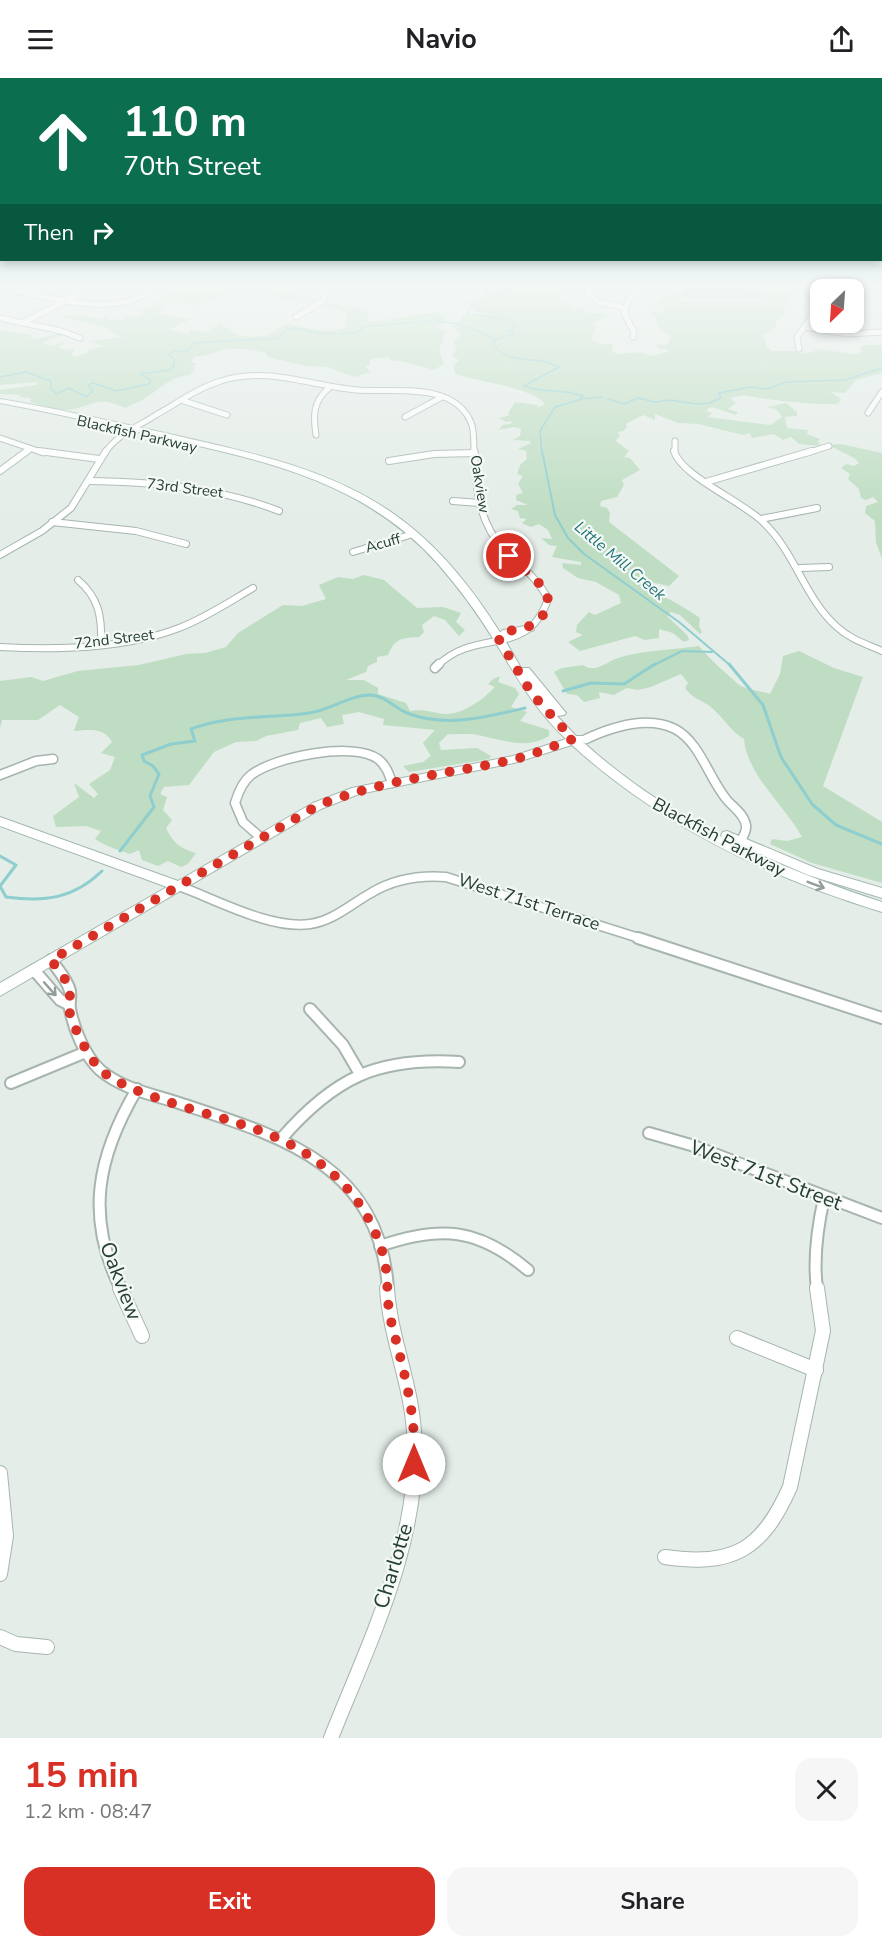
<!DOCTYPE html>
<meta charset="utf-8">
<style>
:root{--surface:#fff;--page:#f6f6f6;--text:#202124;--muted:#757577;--accent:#d93025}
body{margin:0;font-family:"Nunito Sans",sans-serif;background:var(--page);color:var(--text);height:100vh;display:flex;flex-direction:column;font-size:22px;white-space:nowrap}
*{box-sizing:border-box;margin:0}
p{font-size:20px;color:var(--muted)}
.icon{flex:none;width:33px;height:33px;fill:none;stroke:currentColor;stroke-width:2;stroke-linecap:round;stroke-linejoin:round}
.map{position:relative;height:1660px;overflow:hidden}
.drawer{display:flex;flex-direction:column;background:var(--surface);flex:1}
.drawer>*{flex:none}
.banner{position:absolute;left:0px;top:0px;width:882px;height:183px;box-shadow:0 3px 9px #0003;background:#0b6e4f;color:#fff;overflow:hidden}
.needle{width:39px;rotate:205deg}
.tools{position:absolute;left:810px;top:201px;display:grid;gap:12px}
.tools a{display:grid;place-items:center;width:54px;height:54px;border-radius:12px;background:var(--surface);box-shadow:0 3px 9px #0003;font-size:30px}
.pin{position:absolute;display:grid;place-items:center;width:51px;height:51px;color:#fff;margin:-26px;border:3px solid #fff;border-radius:50%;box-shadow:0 2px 6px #0007}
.me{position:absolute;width:66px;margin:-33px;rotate:0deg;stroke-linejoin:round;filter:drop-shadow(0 0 4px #0008)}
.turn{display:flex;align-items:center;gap:21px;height:126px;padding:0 24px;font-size:27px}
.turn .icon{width:78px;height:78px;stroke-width:2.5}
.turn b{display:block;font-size:42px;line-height:51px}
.then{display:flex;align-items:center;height:57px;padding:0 24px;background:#0003;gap:12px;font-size:22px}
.round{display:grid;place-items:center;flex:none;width:63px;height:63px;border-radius:18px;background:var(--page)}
.summary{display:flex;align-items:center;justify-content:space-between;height:102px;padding:0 24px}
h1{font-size:36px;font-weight:700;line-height:45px;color:var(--accent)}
.primary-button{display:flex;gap:12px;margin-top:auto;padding:12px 24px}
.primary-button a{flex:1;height:69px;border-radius:18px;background:var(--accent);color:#fff;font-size:24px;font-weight:700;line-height:69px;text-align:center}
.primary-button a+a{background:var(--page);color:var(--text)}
header{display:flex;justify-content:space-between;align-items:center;height:78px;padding:0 24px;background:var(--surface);font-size:27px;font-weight:700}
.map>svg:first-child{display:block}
.green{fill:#beddc2}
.water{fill:#8fcecf}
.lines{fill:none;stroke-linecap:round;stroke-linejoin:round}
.stream-far2{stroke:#8fcecf;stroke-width:1.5}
.stream-far1{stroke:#8fcecf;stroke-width:2}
.stream{stroke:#8fcecf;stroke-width:3}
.street-far4-casing{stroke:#a7b5ae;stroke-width:7}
.street-far3-casing{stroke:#a7b5ae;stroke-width:8}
.street-far2-casing{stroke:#a7b5ae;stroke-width:11}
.street-far1-casing{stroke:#a7b5ae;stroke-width:14}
.street-casing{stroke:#a7b5ae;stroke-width:16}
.secondary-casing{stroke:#a3b8ae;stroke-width:2}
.street-far4{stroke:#fff;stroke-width:5}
.street-far3{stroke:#fff;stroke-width:6}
.street-far2{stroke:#fff;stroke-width:8}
.street-far1{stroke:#fff;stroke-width:10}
.street{stroke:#fff;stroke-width:14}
.secondary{fill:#fff;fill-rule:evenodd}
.oneway{stroke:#929e9a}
.route{stroke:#d93025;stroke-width:10;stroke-dasharray:0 18}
.labels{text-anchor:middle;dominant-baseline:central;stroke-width:4.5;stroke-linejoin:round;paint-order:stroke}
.far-street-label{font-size:15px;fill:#243e34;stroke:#f5f9f6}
.far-water-label{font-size:16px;font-style:italic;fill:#217578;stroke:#f5f9f6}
.street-label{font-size:18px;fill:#243e34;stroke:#f5f9f6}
.near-street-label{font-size:21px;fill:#243e34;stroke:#f5f9f6}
</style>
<header><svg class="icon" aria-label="menu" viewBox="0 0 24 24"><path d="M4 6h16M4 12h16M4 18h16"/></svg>Navio<svg class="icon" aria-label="share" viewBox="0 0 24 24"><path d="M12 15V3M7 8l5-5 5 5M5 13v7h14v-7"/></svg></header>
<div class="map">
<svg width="882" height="1660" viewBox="0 0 882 1660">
<rect width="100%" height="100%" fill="#e4ede8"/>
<g class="green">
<polygon points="178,208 254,208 196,227 163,223 165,220 159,218 169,218"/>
<path d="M483 208H566L562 209 563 213 560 215V224L570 226 573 231 582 230 587 235H606V238L592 247 596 249 591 261 600 266H613L612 274C625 279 637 270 650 278L667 274V271H660L656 267 668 266 671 259 662 253 655 242 658 240 648 233 664 235V227L651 225 664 222 658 218H674L676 214 683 213 684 219 678 221 687 224 756 225 763 222 744 208 796 210 784 229V236L776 243V249L769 255 763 256 767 269 772 273H795L802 276 816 273 815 271 856 276 862 273 860 270 865 267H882V295L856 302 845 315 831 314 841 321 838 326C815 327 791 324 767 321 751 320 748 315 730 320L736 325 728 331 738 334 736 337 712 329 706 332 712 335 708 339 770 347 782 339 776 331 767 329 786 325 797 334V338L785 339 787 350 808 352 807 356 820 361 818 364 821 368 799 366 791 359 783 362 774 356 752 360 750 355 743 357 698 346 678 345 655 336V342L643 337 626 346 627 349 623 353 617 354 620 357 616 363 629 373 624 379 630 380 640 392 622 402 624 407 617 419 601 423 600 428 607 430 610 435 609 444 679 498 669 508 645 503 643 507C664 519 680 526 700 540L699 548 702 554 700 556 680 537 671 534 667 538 687 557 689 562 684 564 673 555 659 551V560L645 562 635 558 580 573 568 564 583 557 576 554 577 547 589 534 595 537 621 525 619 517 596 504 578 500 563 490 562 485 581 487V484L552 479 557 468 549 467 541 460 552 461 548 452 539 446 531 449 522 445 527 441 520 440 518 433 511 431 517 427H528L516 422V417L523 415 518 406 523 398 517 396 520 387 527 381 526 373 518 371 531 365 529 363 513 362 520 358 521 351 514 349 499 352 502 347 511 346 512 343 506 344 499 340 510 337 508 335 515 324 538 327 537 330 545 326C533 310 476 303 455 296L454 287 459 282 452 278 457 269 453 264 461 258 452 248 462 241V237L473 239 483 236 473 233 474 228 465 225 486 216V212L481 209Z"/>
<path d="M270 209 312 220 318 223C303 230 277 218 262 214L265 210Z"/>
<path d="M150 223 167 227 157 236 192 241 169 251 188 256 191 252 208 254 219 245 238 257 249 259 266 258 286 246C305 249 333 259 348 247L345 246 348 236 323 227C336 223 356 229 368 235L367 240 370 244 438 234 446 240V245L437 248 445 254 439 273 444 285 435 292 401 283H392L388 279 370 281V287L365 288 370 294 355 299 327 289 305 288 268 279 266 275C254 272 235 269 223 272 212 275 206 279 195 278L191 283 196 286 192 288 195 290 190 297C173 298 160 310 147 319 142 323 133 325 126 330 93 316 96 329 65 332 57 332 36 326 30 324L31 320 19 319 21 317 0 316V312L36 307 37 304 0 307V252L32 257 31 260C44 262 53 254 64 256L42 265 51 268 65 264 58 270 70 272 75 270 72 277 75 279 89 274 87 272 104 268 91 263 123 259 109 253 110 251C96 247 78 244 62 238L84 237 99 242 106 238 109 242 124 241 127 237 136 239 144 234 135 231H149L153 226Z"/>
<path d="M841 366 882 375V480L876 465 875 443 865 435 866 428 878 424 873 419 866 422 861 420 859 411 848 401 850 396 841 390 846 386 854 388 859 385C854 377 839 374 830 367Z"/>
<path d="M364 497 384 502 417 530 443 529 461 535 456 544 465 552 459 558 445 542 434 538 422 547 424 554 419 559C402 560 395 560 388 577L377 579V584L368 588 366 594 346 602H364L378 610V616L406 625 410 633C422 631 427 633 438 635 460 640 481 623 495 609L488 606 493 601 500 598 498 604 515 610 519 616 511 629 527 634 520 643 549 652V658C527 672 502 662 478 657 469 655 458 657 448 656L439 665 441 672 477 670 491 678 489 681 409 694 403 688 423 684 431 678 423 665 435 652 383 647 384 641 359 634 342 637 344 646 327 649 321 640 300 645 298 652 266 658 256 663 236 664 214 674 189 707 164 709 160 716 167 719 163 732 172 742 166 750C173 765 181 771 196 775L188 786 181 789 168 783 158 788 142 782 139 772 130 776C117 771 107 769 95 761L101 753 86 748 56 749 53 738 79 719 74 705 94 720 98 716 89 706 110 692 115 679 101 675 112 664C104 649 89 652 74 653L79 639 60 627 38 642H2L0 650V603L31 599 43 603 78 593 139 587 186 576 205 575 226 569 238 555 283 527 302 528 326 521 319 507 338 499 353 501Z"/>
<path d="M699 568C702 574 736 605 741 608 749 612 761 613 770 616L780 596 783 578 799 573 834 590 863 599 823 708 882 744V805L812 785 770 766 772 761 787 763 802 759C785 728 747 697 744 661 730 653 724 640 712 630 702 621 695 623 685 610L688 605 681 596 651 609 638 612 627 610 614 617 599 614 600 620 584 624 577 617 567 616 554 594 562 590 583 587C595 596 606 584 618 580 644 572 672 572 699 568Z"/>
</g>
<polygon class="water" points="685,208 744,208 760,217 758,220 684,219"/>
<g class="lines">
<g class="stream-far2">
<path d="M511 208 498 220 473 226 467 236 504 241 516 247 510 253 514 255 495 262 493 268C516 289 535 276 559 289L524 308C543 316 564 310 583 318L579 322 555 329 540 353 542 375"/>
<path d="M0 299 26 294 51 303V311L57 316 69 310 86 319 93 313 88 307 93 305 116 313 149 306 151 302 140 296 170 292 174 288V281L168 277 174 273H187L194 265 278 260 285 253 293 250 325 256 357 255 364 249C418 245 443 233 494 261"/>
<polyline points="580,321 602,319"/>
<polyline points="608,321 624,326 638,320 655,324 669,322 697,326 709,325 721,320 719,315 750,309 767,311 787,304 845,302 882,290"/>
</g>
<g class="stream-far1">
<polyline points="542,373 555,437 568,460 584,476 679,544 731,588"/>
<polyline points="652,588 682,573 712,574"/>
</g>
<g class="stream">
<polyline points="729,586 763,627 781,679 812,726 836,747 882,766"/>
<polyline points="563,613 591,605 624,606 655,586"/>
<path d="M120 773 154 729 150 718 159 696 153 688 144 683 142 677 171 666 195 663 191 651C230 636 269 641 309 635 330 632 350 617 370 617 385 617 394 630 407 635 445 650 487 639 525 630"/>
<path d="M0 778 16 787 0 808 6 819C45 824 73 821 102 793"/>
</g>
<g class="street-far4-casing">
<g id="street-far4">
<polyline points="593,208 587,215 599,224 625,230"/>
<path d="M0 209C39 217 124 244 154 208"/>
<polyline points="839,212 841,208"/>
<polyline points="296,239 323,223 330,208"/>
<polyline points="0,240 61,253 80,260"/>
<polyline points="22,245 77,217 85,208"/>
<polyline points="804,249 848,256 882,254"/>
<polyline points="633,259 634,254 624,235 629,221 641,208"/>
<polyline points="799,271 797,259 820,227"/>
<polyline points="184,323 227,337"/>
<polyline points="868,335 882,314"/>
<polyline points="405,339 442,319"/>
<path d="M316 357C313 337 313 323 329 310"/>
<polyline points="0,360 44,375"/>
<polyline points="25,375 30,371"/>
<path d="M105 375C116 357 139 348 156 337 177 325 198 310 221 303 266 288 311 308 357 312 393 315 456 302 472 347 474 355 474 366 474 375"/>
<polyline points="675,375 675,363"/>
<polyline points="807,375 829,368"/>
</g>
</g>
<g class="street-far3-casing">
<g id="street-far3">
<polyline points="39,373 99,381"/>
<path d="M674 373C681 398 742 423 763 444 795 474 805 521 837 549 850 561 866 566 882 573"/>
<polyline points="389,383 434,376 475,375"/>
<polyline points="0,393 27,373"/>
<path d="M88 403C154 404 217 409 279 433"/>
<polyline points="706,404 812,373"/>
<polyline points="453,423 480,425"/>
<polyline points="761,441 817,430"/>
<polyline points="52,444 136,453 186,466"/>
<polyline points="353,474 413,456"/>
<polyline points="0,477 42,453 71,430 106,373"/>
<polyline points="800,490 829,489"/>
<path d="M78 502C99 520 102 539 101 565"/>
<polyline points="498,560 504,555 531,550"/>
<path d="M0 569C58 572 124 571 179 550 205 540 229 524 253 510"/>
<path d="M437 588C478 548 527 582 548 521 538 501 521 488 505 472 478 446 476 409 474 373"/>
</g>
</g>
<g class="street-far2-casing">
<g id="street-far2">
<polyline points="435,590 439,586"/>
<path d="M586 661C612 649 647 637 675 651 700 664 709 701 727 722 733 729 744 736 746 747 747 753 743 759 740 764"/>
<polyline points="0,697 36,683 53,681"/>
<path d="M260 759 243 744 235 725C238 715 242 704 251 697 274 679 353 663 378 681 386 687 389 696 392 705"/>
<path d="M179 808C215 821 271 852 310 846 333 843 351 826 371 815 394 801 419 797 446 799L642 861"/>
</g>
</g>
<g class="street-far1-casing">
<g id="street-far1">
<polyline points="638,860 882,940"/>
<path d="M51 882C58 892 67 901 70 913 71 919 69 925 70 931 74 952 85 978 100 992 121 1010 150 1016 176 1024 276 1057 380 1084 388 1211"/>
<polyline points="34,892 60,922 68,926"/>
<polyline points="310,931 343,967 360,996"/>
<polyline points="11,1005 86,974"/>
<polyline points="649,1055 691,1067 882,1140"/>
<path d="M281 1061C334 1000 377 979 459 984"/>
<path d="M380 1168C441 1147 478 1150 528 1192"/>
<path d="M121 1211C85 1139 97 1079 137 1011"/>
<path d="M817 1211C813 1180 817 1151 824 1120"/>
</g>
</g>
<g class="street-casing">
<g id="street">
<polyline points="120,1210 142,1258"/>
<polyline points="737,1260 816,1292"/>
<polyline points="0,1395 6,1458 0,1496"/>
<path d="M665 1479C733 1489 762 1472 790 1409L823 1253 817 1210"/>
<polyline points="0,1559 16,1566 47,1569"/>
<path d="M331 1660C369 1564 422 1460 414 1354 411 1305 390 1259 387 1210"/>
</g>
</g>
<g class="secondary-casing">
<g id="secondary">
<path d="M0 321C55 330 110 343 165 355 247 374 334 390 402 442 452 479 491 536 521 590H529L566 635 564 637 557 638 576 658H584L586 661 583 664C669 742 772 788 882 824V834C768 799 661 748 572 667L514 685 359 716 321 731 0 918V905L167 809 0 748V739L178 803 313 725 352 710 513 678 566 661C533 630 516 597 492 559 476 533 458 509 438 486 363 402 264 383 160 359 106 347 54 335 0 325Z"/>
<polygon points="727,753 818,791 882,810 882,820 808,797 723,760 721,757 723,754"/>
</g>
</g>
<use href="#street-far4" class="street-far4"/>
<use href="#street-far3" class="street-far3"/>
<use href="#street-far2" class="street-far2"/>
<use href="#street-far1" class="street-far1"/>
<use href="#street" class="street"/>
<use href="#secondary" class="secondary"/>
</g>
<defs><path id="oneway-shaft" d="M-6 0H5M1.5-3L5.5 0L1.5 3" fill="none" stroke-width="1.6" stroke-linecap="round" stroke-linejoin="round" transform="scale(1.5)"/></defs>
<g class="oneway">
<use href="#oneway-shaft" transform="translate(816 807) rotate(21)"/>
<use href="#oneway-shaft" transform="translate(50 911) rotate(48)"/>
</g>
<linearGradient id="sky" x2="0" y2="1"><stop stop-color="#84bede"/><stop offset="0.47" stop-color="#f3f7f5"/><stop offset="1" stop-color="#f3f7f5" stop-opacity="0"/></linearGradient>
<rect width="882" height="440" fill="url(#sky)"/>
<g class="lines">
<path class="route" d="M414 1386C417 1335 402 1287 390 1239 386 1218 389 1196 383 1176 364 1112 316 1073 255 1051 215 1036 134 1019 103 994 90 984 69 942 68 926 68 921 71 918 70 913 67 901 58 892 51 882L317 728C380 702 447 696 512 682 533 677 553 668 573 661L532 616 498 560C520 542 541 560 548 521L541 507 509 478"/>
</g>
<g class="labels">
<g class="far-street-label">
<text transform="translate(137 356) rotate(13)">Blackfish Parkway</text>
<text transform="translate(480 406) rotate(81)">Oakview</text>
<text transform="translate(185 410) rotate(7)">73rd Street</text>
<text transform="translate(383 465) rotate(-16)">Acuff</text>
<text transform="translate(114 561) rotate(-7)">72nd Street</text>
</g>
<g class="far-water-label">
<text transform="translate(620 483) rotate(40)">Little Mill Creek</text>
</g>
<g class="street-label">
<text transform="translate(719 759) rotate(28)">Blackfish Parkway</text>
<text transform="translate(529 824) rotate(18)">West 71st Terrace</text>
</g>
<g class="near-street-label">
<text transform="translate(766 1097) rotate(21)">West 71st Street</text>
<text transform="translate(121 1203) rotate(69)">Oakview</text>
<text transform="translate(393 1488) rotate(-73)">Charlotte</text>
</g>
</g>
</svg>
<div class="tools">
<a><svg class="needle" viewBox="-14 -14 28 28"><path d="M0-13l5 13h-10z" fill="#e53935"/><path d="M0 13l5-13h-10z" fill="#757577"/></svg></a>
</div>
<div class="pin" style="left:509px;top:478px;background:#d93025"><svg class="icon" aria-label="arrive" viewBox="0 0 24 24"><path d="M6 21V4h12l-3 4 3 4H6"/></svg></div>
<svg class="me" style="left:414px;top:1386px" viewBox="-20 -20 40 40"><circle r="19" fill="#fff"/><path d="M0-13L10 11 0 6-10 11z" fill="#d93025"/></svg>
<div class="banner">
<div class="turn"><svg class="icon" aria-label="ahead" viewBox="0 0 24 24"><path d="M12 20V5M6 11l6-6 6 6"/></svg><div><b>110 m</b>70th Street</div></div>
<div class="then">Then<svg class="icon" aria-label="right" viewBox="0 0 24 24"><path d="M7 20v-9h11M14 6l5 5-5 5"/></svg></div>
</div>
</div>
<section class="drawer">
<div class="summary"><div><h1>15 min</h1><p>1.2 km · 08:47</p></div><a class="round"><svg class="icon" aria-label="close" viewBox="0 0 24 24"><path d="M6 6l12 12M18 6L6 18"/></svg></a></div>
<div class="primary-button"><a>Exit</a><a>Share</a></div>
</section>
